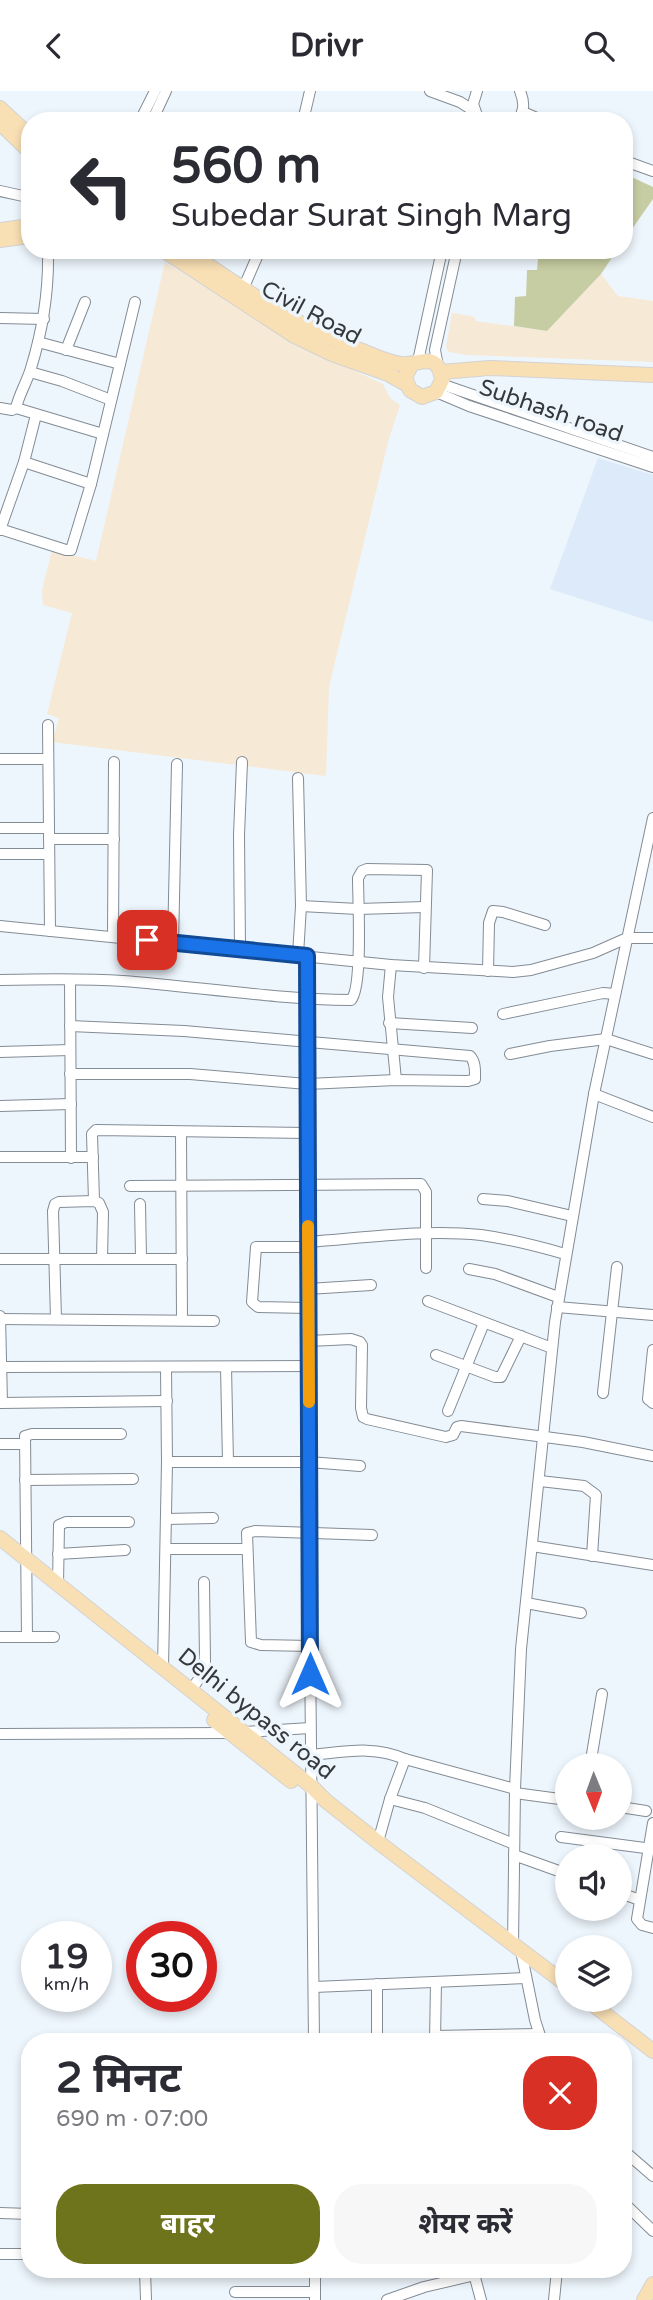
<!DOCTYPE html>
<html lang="hi">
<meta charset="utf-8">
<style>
:root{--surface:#fff;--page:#f7f7f7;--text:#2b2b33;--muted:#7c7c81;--accent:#6e741c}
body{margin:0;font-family:"Varela Round","Noto Sans Devanagari",sans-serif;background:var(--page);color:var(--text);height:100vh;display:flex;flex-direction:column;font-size:26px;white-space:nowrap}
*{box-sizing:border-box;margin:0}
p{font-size:23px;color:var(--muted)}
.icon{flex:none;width:38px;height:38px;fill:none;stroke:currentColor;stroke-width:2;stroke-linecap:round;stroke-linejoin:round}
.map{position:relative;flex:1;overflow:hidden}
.panel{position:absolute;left:21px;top:1942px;width:611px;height:245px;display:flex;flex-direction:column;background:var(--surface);border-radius:28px;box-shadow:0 4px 10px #0003}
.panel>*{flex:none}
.hud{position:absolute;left:21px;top:21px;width:612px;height:147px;border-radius:28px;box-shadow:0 4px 10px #0003;background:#fff;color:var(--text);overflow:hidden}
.needle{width:46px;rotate:179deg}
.buttons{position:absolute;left:555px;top:1662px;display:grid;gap:14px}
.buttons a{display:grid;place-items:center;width:77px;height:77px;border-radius:50%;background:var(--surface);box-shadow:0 4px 10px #0003;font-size:35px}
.speed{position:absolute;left:21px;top:1830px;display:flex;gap:14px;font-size:35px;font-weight:700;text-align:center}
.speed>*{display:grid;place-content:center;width:91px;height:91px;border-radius:50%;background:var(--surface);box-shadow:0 4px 10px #0003;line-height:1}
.speed small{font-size:18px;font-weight:400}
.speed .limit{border:10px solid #d22;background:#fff;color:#111}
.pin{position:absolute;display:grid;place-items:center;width:60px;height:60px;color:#fff;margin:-30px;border-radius:14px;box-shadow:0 4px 10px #0006}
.me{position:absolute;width:77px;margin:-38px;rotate:0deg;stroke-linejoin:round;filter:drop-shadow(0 0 5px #0008)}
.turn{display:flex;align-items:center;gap:24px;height:147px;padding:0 35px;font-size:32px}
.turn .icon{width:91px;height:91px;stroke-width:2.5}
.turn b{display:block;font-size:49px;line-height:60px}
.round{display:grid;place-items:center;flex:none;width:74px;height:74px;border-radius:28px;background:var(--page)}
.head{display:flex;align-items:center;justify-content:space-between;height:119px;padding:0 35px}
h1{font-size:42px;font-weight:700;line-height:52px}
.button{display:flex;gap:14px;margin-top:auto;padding:14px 35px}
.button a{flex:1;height:80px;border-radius:28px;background:var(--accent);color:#fff;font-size:28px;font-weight:700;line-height:80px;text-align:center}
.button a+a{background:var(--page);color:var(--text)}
header{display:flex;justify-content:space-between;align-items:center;height:91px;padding:0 35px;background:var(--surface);font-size:32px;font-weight:700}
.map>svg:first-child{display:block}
.built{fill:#dceafa}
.education{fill:#f6e9d5}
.green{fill:#c7cda2}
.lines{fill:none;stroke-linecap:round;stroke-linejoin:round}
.minor-casing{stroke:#838b94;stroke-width:12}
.major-casing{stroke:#d3d3d4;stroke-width:16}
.minor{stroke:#fff;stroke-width:10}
.major{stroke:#f8dfb4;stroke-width:14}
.route-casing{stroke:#114b97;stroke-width:18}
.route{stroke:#1a73e8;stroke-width:12}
.slow{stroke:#f59e0b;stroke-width:12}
.labels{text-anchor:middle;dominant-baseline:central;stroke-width:7;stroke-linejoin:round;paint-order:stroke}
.street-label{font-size:23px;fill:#35393d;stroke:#eef6fd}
</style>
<header><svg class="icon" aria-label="back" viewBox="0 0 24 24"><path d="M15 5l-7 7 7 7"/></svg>Drivr<svg class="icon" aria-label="search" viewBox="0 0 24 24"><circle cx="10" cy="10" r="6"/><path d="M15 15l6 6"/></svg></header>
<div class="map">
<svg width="653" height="2209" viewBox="0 0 653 2209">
<rect width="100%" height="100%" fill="#eef6fd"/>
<polygon class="built" points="598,367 653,384 653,531 550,498"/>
<g class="education">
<polygon points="165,171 295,252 383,293 390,307 400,314 388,351 329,596 326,685 52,651 59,627 47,623 72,522 43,514 42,499 52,459 96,470"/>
<polygon points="601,183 618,205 653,210 653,271 467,264 449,261 446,256 452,222 475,226 475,230 547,240"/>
</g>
<g class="green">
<polygon points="625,83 653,96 653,108 625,148"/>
<polygon points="522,159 617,159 601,183 547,240 514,235 515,206 526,205 527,179 537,179 538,168 525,165"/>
</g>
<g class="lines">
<g class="minor-casing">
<g id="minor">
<polyline points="430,0 460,11 474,20"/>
<polyline points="477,0 473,13 479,30"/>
<polyline points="523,21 544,30"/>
<polyline points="140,30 155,0"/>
<polyline points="152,30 166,0"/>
<polyline points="303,30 310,0"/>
<path d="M518 30C524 19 525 12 520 0"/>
<polyline points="625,70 653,80"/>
<polyline points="0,100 23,105"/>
<path d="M48 159C49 200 43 238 31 277 27 291 19 303 16 317L103 343"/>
<polyline points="243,198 260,159"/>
<polyline points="0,227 44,228"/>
<polyline points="38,251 120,273"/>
<polyline points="66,259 85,211"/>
<polyline points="418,270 442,159"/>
<polyline points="438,275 435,259 457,159"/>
<polyline points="30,281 62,290 111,309"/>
<polyline points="441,293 653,366"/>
<polyline points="436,301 469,315 653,376"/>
<polyline points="0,317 12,319 16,317"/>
<polyline points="24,371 91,393"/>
<polyline points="0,438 66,459 71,459 91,393 135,211"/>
<polyline points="0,439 24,371 36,324"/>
<polyline points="48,634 50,840"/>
<polyline points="0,668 48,668"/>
<polyline points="298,687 301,815 298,864"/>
<polyline points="0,737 49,737"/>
<polyline points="49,748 114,748"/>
<polyline points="0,763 49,763"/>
<polyline points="301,815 358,818 425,816"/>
<polyline points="0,835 391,874 513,881 531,879 593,862 627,847 653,847"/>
<polyline points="113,845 114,671"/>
<polyline points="173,852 177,673"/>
<polyline points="240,858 239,744 242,671"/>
<polyline points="307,865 310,1555 314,1951"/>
<polyline points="391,874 388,906 396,989"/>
<polyline points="488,880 489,832 493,820 503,821 545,834"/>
<path d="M0 889C40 888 82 887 123 890 199 896 274 908 351 909 363 896 358 809 358 787L362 780 367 778 427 779 424 877"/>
<polyline points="70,889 71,1067"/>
<polyline points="503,923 603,902 615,903"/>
<polyline points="389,932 472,937"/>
<path d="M70 935 184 940 470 965C476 971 475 981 475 988L468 990 396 989 307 993 190 983H70"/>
<polyline points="0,961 70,959"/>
<polyline points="510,963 550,955 606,948 653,963"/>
<polyline points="594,1003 653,1026"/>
<polyline points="0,1015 71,1013"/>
<polyline points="181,1041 182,1229"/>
<polyline points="0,1066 93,1066"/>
<polyline points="130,1095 421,1093 426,1101 426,1177"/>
<polyline points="483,1108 508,1110 572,1125"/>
<polyline points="94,1110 92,1043 96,1039 307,1042"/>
<polyline points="140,1113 141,1167"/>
<path d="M308 1151C364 1147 424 1138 481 1144 510 1148 537 1155 565 1163"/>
<polyline points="0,1168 182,1168"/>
<polyline points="469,1178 495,1183 558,1206"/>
<polyline points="308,1198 371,1194"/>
<polyline points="428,1210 552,1257"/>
<polyline points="557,1216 653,1224"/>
<polyline points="308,1217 258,1216 252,1211 256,1156 308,1156"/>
<polyline points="0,1225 2,1312"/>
<polyline points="0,1228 214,1230"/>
<polyline points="56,1228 53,1120 55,1113 59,1111 94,1110 99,1112 103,1121 102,1168"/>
<polyline points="309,1250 351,1248 360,1251 362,1254 361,1317 363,1326 367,1328 446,1346 453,1344 457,1336 461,1335 583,1351 653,1365"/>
<polyline points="653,1259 648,1308 653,1312"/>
<polyline points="436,1264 495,1286 501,1286 521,1245"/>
<polyline points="0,1276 309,1275"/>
<polyline points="226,1276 228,1371"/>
<polyline points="603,1302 617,1176"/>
<polyline points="0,1312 167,1310"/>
<polyline points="448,1320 484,1232"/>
<polyline points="0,1353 25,1353"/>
<polyline points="167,1371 309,1371 360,1375"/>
<polyline points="25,1389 133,1388"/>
<polyline points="540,1390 584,1395 596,1404 592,1465"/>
<polyline points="166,1428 213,1427"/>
<polyline points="532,1455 653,1474"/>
<polyline points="166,1458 247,1458"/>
<polyline points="58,1463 125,1459"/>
<polyline points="58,1494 59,1434 66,1431 129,1431"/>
<polyline points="526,1512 581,1522"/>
<polyline points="0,1546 54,1546"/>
<polyline points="27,1546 25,1345 32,1343 121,1343"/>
<polyline points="310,1555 261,1554 251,1551 247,1442 255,1440 372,1444"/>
<polyline points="163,1577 167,1371 166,1277"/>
<polyline points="191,1599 201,1585 205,1571 204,1491"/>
<polyline points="245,1641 310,1637"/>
<polyline points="0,1643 229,1642"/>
<path d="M311 1664C344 1661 373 1654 405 1668L515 1698"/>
<polyline points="590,1675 602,1603"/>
<polyline points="515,1702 567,1709"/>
<polyline points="390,1708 425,1717 514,1753"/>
<polyline points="620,1716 646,1720"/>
<polyline points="653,1732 637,1828 642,1834 653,1837"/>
<polyline points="561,1746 653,1758"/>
<polyline points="378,1751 390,1708 405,1668"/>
<polyline points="514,1764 567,1783"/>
<polyline points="620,1802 640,1809"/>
<polyline points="513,1853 515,1698 521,1558 555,1231 594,1003 653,727"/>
<polyline points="521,1860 535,1929 542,1951"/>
<polyline points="377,1893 377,1951"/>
<polyline points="314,1896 526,1887"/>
<polyline points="435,1945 539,1943"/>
<polyline points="435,1951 436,1891"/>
<polyline points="623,2059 653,2085"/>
<polyline points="623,2111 653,2140"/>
<polyline points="0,2122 30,2123"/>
<polyline points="0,2163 30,2163"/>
<polyline points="145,2179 146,2209"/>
<polyline points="315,2179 315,2209"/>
<polyline points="473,2179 481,2209"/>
<polyline points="235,2201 315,2201"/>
<polyline points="387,2209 424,2196 475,2184"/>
<polyline points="554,2209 557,2179"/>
</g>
</g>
<g class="major-casing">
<g id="major">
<polyline points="0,17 30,45"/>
<polyline points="0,32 30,61"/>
<polyline points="0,139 30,135"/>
<polyline points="0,149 30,145"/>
<polyline points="163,159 293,244 332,263 388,283 406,293"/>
<path d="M186 159C242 197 296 236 360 259 373 264 387 271 401 273 418 275 438 258 442 289L436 301 422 306 410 299 405 286 412 273"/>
<polyline points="441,281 490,277 653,284"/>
<polyline points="0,1447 311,1695 326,1710 378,1751 567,1894"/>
<polyline points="214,1629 291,1690"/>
<polyline points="587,1909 653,1960"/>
<polyline points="644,2209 653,2193"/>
</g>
</g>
<use href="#minor" class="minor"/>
<use href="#major" class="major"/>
</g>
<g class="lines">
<g class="route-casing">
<polyline id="route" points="147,849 307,865 310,1583"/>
</g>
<use href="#route" class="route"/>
<polyline class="slow" points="308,1135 309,1311"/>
</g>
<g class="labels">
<g class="street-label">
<text transform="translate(311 222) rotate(28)">Civil Road</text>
<text transform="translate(551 320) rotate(19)">Subhash road</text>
<text transform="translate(256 1623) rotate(39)">Delhi bypass road</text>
</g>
</g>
</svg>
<div class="buttons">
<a><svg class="needle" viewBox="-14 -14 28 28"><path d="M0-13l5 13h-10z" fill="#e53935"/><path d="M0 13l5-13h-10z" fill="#7c7c81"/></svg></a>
<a><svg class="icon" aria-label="sound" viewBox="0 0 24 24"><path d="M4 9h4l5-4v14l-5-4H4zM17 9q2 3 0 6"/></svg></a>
<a><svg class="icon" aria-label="layers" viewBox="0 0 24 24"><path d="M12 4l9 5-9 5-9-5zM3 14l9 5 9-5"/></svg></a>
</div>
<div class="speed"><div>19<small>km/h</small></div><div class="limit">30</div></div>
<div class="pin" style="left:147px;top:849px;background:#d93025"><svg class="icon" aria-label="arrive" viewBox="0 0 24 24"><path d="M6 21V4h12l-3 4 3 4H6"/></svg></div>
<svg class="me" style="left:310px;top:1583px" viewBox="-20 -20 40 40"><path d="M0-17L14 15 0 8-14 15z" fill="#1a73e8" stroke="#fff" stroke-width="4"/></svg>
<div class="hud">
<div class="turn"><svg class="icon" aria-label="left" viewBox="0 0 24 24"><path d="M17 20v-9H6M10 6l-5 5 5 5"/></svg><div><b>560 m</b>Subedar Surat Singh Marg</div></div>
</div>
<section class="panel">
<div class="head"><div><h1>2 मिनट</h1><p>690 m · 07:00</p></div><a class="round" style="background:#d93025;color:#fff"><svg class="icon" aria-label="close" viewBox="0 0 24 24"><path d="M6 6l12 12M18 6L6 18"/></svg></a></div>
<div class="button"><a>बाहर</a><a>शेयर करें</a></div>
</section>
</div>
